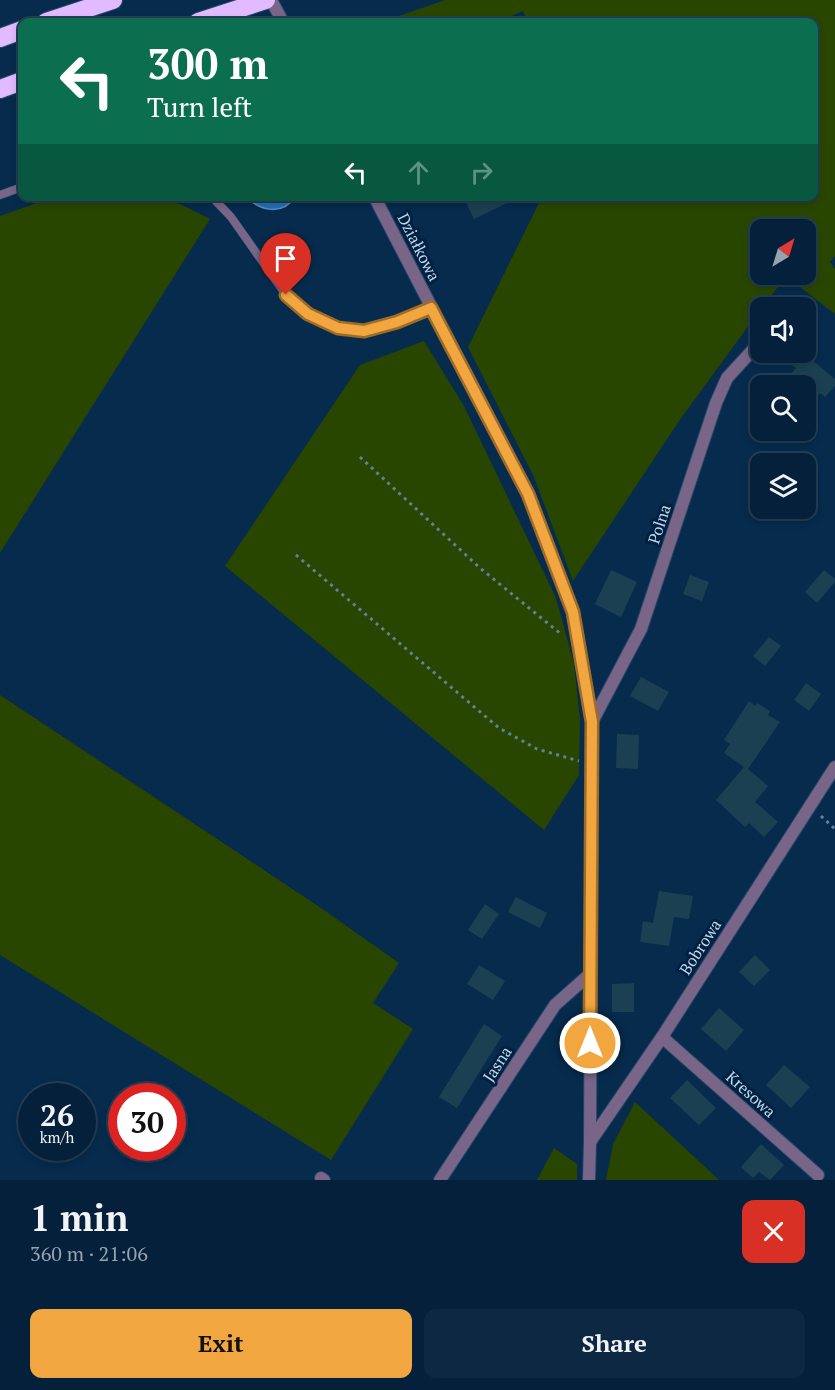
<!DOCTYPE html>
<meta charset="utf-8">
<style>
:root{--surface:#04203a;--page:#0d2842;--text:#f1f3f6;--muted:#97a3af;--line:#253e54;--accent:#f1a63f}
body{margin:0;font-family:"PT Serif",serif;background:var(--page);color:var(--text);height:100vh;display:flex;flex-direction:column;font-size:22px;white-space:nowrap}
*{box-sizing:border-box;margin:0}
p{font-size:20px;color:var(--muted)}
.icon{flex:none;width:33px;height:33px;fill:none;stroke:currentColor;stroke-width:2;stroke-linecap:round;stroke-linejoin:round}
.map{position:relative;height:1180px;overflow:hidden}
.sheet{display:flex;flex-direction:column;background:var(--surface);flex:1}
.sheet>*{flex:none}
.hud{position:absolute;left:18px;top:18px;width:800px;height:183px;border-radius:12px;box-shadow:0 3px 9px #0003,0 0 0 2px var(--line);background:#0b6e4f;color:#fff;overflow:hidden}
.needle{width:39px;rotate:38deg}
.fabs{position:absolute;left:750px;top:219px;display:grid;gap:12px}
.fabs a{display:grid;place-items:center;width:66px;height:66px;border-radius:12px;background:var(--surface);box-shadow:0 3px 9px #0003,0 0 0 2px var(--line);font-size:30px}
.speed{position:absolute;left:18px;top:1083px;display:flex;gap:12px;font-size:30px;font-weight:700;text-align:center}
.speed>*{display:grid;place-content:center;width:78px;height:78px;border-radius:50%;background:var(--surface);box-shadow:0 3px 9px #0003,0 0 0 2px var(--line);line-height:1}
.speed small{font-size:15px;font-weight:400}
.speed .limit{border:9px solid #d22;background:#fff;color:#111}
.pin{position:absolute;display:grid;place-items:center;width:51px;height:51px;color:#fff;margin:-62px -26px;border-radius:50% 50% 50% 0;rotate:-45deg;box-shadow:0 0 6px #0007}
.pin .icon{rotate:45deg}
.me{position:absolute;width:66px;margin:-33px;rotate:0deg;stroke-linejoin:round;filter:drop-shadow(0 0 4px #0008)}
.turn{display:flex;align-items:center;gap:21px;height:126px;padding:0 30px;font-size:27px}
.turn .icon{width:78px;height:78px;stroke-width:2.5}
.turn b{display:block;font-size:42px;line-height:51px}
.lanes{display:flex;align-items:center;height:57px;padding:0 30px;background:#0003;justify-content:center;gap:30px;direction:ltr}
.lanes .off{opacity:.35}
.round{display:grid;place-items:center;flex:none;width:63px;height:63px;border-radius:12px;background:var(--page)}
.summary{display:flex;align-items:center;justify-content:space-between;height:102px;padding:0 30px}
h1{font-size:36px;font-weight:700;line-height:45px}
.primary-button{display:flex;gap:12px;margin-top:auto;padding:12px 30px}
.primary-button a{flex:1;height:69px;border-radius:12px;background:var(--accent);color:#111;font-size:24px;font-weight:700;line-height:69px;text-align:center}
.primary-button a+a{background:var(--page);color:var(--text)}
.map>svg:first-child{display:block}
.green{fill:#294600;fill-rule:evenodd}
.water{fill:#276eb2;stroke:#568ec4;stroke-width:1.5}
.building{fill:#1b4051}
.lines{fill:none;stroke-linecap:round;stroke-linejoin:round}
.service-casing{stroke:#244767;stroke-width:9}
.minor-casing{stroke:#244767;stroke-width:14}
.tertiary-casing{stroke:#244767;stroke-width:14}
.motorway-casing{stroke:#244767;stroke-width:20}
.path{stroke:#637f9b;stroke-width:3;stroke-dasharray:3 4.5;stroke-linecap:butt}
.service{stroke:#796587;stroke-width:8}
.minor{stroke:#796587;stroke-width:12}
.tertiary{stroke:#796587;stroke-width:12}
.motorway{stroke:#e2baff;stroke-width:18}
.route-casing{stroke:#9d6c29;stroke-width:15}
.route{stroke:#f1a63f;stroke-width:10}
.labels{text-anchor:middle;dominant-baseline:central;stroke-width:6;stroke-linejoin:round;paint-order:stroke}
.street-label{font-size:16px;fill:#c4d8ed;stroke:#002142}
</style>
<div class="map">
<svg width="835" height="1180" viewBox="0 0 835 1180">
<rect width="100%" height="100%" fill="#062b4d"/>
<g class="green">
<path d="M445 0H835V256L830 262 835 269V314L786 276 763 307 760 308V310L679 421 573 581 534 477 468 347 542 197 813 196V22H527L523 11 498 22H382ZM760 230H806V274H760Z"/>
<polygon points="156,196 182,205 210,219 0,553 0,216 54,197"/>
<polygon points="424,341 464,406 556,598 574,664 580,720 579,775 544,830 225,566 360,365"/>
<polygon points="0,695 321,908 399,963 373,1003 413,1029 331,1160 0,955"/>
<polygon points="635,1102 719,1180 606,1180 613,1144"/>
<polygon points="554,1148 577,1164 577,1180 537,1180"/>
</g>
<path class="water" d="M246 197H295C282 216 261 211 246 197Z"/>
<g class="building">
<polygon points="463,196 522,196 474,219"/>
<polygon points="802,352 835,379 835,386 825,397 820,393 806,410 806,386 781,386 796,368 792,365"/>
<polygon points="611,570 637,582 621,617 595,604"/>
<polygon points="824,570 835,579 835,582 817,603 805,592"/>
<polygon points="690,575 709,582 702,601 683,594"/>
<polygon points="769,637 781,646 765,666 753,656"/>
<polygon points="641,677 669,692 658,711 630,696"/>
<polygon points="806,683 821,694 809,711 794,700"/>
<polygon points="749,701 755,706 757,703 770,711 768,715 780,722 748,769 768,786 755,802 778,822 764,837 749,823 745,827 716,800 744,767 724,753 730,744 724,740"/>
<polygon points="617,734 639,735 638,769 616,768"/>
<polygon points="659,891 693,896 689,919 674,917 669,946 640,942 643,921 653,923"/>
<polygon points="516,897 547,913 540,928 508,912"/>
<polygon points="485,904 499,914 482,939 468,930"/>
<polygon points="755,955 770,970 754,986 739,972"/>
<polygon points="479,965 505,981 493,1000 467,984"/>
<polygon points="634,983 634,1012 612,1012 612,984"/>
<polygon points="719,1008 744,1030 726,1051 701,1029"/>
<polygon points="484,1024 502,1036 457,1108 439,1097"/>
<polygon points="784,1065 810,1087 791,1108 766,1085"/>
<polygon points="687,1080 716,1108 699,1125 670,1098"/>
<polygon points="761,1144 784,1165 770,1180 759,1172 753,1178 741,1167"/>
</g>
<g class="lines">
<g class="service-casing">
<g id="service">
<polyline points="0,195 22,187"/>
<polyline points="211,196 231,217 286,295 308,314 338,328 364,331 397,322 431,308"/>
</g>
</g>
<g class="minor-casing">
<g id="minor">
<polyline points="271,0 283,22"/>
<polyline points="374,196 528,494 573,612 592,722 590,1142"/>
<polyline points="592,722 641,629 716,403 727,378 760,342"/>
<polyline points="662,1037 818,1175"/>
<polyline points="321,1178 324,1180"/>
<polyline points="440,1180 555,1005 590,974"/>
</g>
</g>
<g class="tertiary-casing">
<polyline id="tertiary" points="589,1180 590,1142 662,1037 835,767"/>
</g>
<g class="motorway-casing">
<g id="motorway">
<polyline points="46,22 113,0"/>
<polyline points="198,22 266,0"/>
<polyline points="0,38 22,30"/>
<polyline points="0,89 22,81"/>
</g>
</g>
<g class="path">
<polyline points="360,457 480,568 561,634"/>
<polyline points="296,555 499,728 537,749 579,761"/>
<polyline points="821,816 835,829"/>
</g>
<use href="#service" class="service"/>
<use href="#minor" class="minor"/>
<use href="#tertiary" class="tertiary"/>
<use href="#motorway" class="motorway"/>
</g>
<g class="lines">
<g class="route-casing">
<polyline id="route" points="286,295 308,314 338,328 364,331 397,322 431,308 528,494 573,612 592,722 590,1043"/>
</g>
<use href="#route" class="route"/>
</g>
<g class="labels">
<g class="street-label">
<text transform="translate(419 247) rotate(63)">Działkowa</text>
<text transform="translate(659 524) rotate(-72)">Polna</text>
<text transform="translate(700 947) rotate(-57)">Bobrowa</text>
<text transform="translate(497 1064) rotate(-57)">Jasna</text>
<text transform="translate(751 1094) rotate(42)">Kresowa</text>
</g>
</g>
</svg>
<div class="fabs">
<a><svg class="needle" viewBox="-14 -14 28 28"><path d="M0-13l5 13h-10z" fill="#e53935"/><path d="M0 13l5-13h-10z" fill="#97a3af"/></svg></a>
<a><svg class="icon" aria-label="sound" viewBox="0 0 24 24"><path d="M4 9h4l5-4v14l-5-4H4zM17 9q2 3 0 6"/></svg></a>
<a><svg class="icon" aria-label="search" viewBox="0 0 24 24"><circle cx="10" cy="10" r="6"/><path d="M15 15l6 6"/></svg></a>
<a><svg class="icon" aria-label="layers" viewBox="0 0 24 24"><path d="M12 4l9 5-9 5-9-5zM3 14l9 5 9-5"/></svg></a>
</div>
<div class="speed"><div>26<small>km/h</small></div><div class="limit">30</div></div>
<div class="pin" style="left:286px;top:295px;background:#d93025"><svg class="icon" aria-label="arrive" viewBox="0 0 24 24"><path d="M6 21V4h12l-3 4 3 4H6"/></svg></div>
<svg class="me" style="left:590px;top:1043px" viewBox="-20 -20 40 40"><circle r="17" fill="#f1a63f" stroke="#fff" stroke-width="3"/><path d="M0-11L8 9 0 5-8 9z" fill="#fff"/></svg>
<div class="hud">
<div class="turn"><svg class="icon" aria-label="left" viewBox="0 0 24 24"><path d="M17 20v-9H6M10 6l-5 5 5 5"/></svg><div><b>300 m</b>Turn left</div></div>
<div class="lanes"><svg class="icon" aria-label="left" viewBox="0 0 24 24"><path d="M17 20v-9H6M10 6l-5 5 5 5"/></svg><svg class="icon off" aria-label="ahead" viewBox="0 0 24 24"><path d="M12 20V5M6 11l6-6 6 6"/></svg><svg class="icon off" aria-label="right" viewBox="0 0 24 24"><path d="M7 20v-9h11M14 6l5 5-5 5"/></svg></div>
</div>
</div>
<section class="sheet">
<div class="summary"><div><h1>1 min</h1><p>360 m · 21:06</p></div><a class="round" style="background:#d93025;color:#fff"><svg class="icon" aria-label="close" viewBox="0 0 24 24"><path d="M6 6l12 12M18 6L6 18"/></svg></a></div>
<div class="primary-button"><a>Exit</a><a>Share</a></div>
</section>
